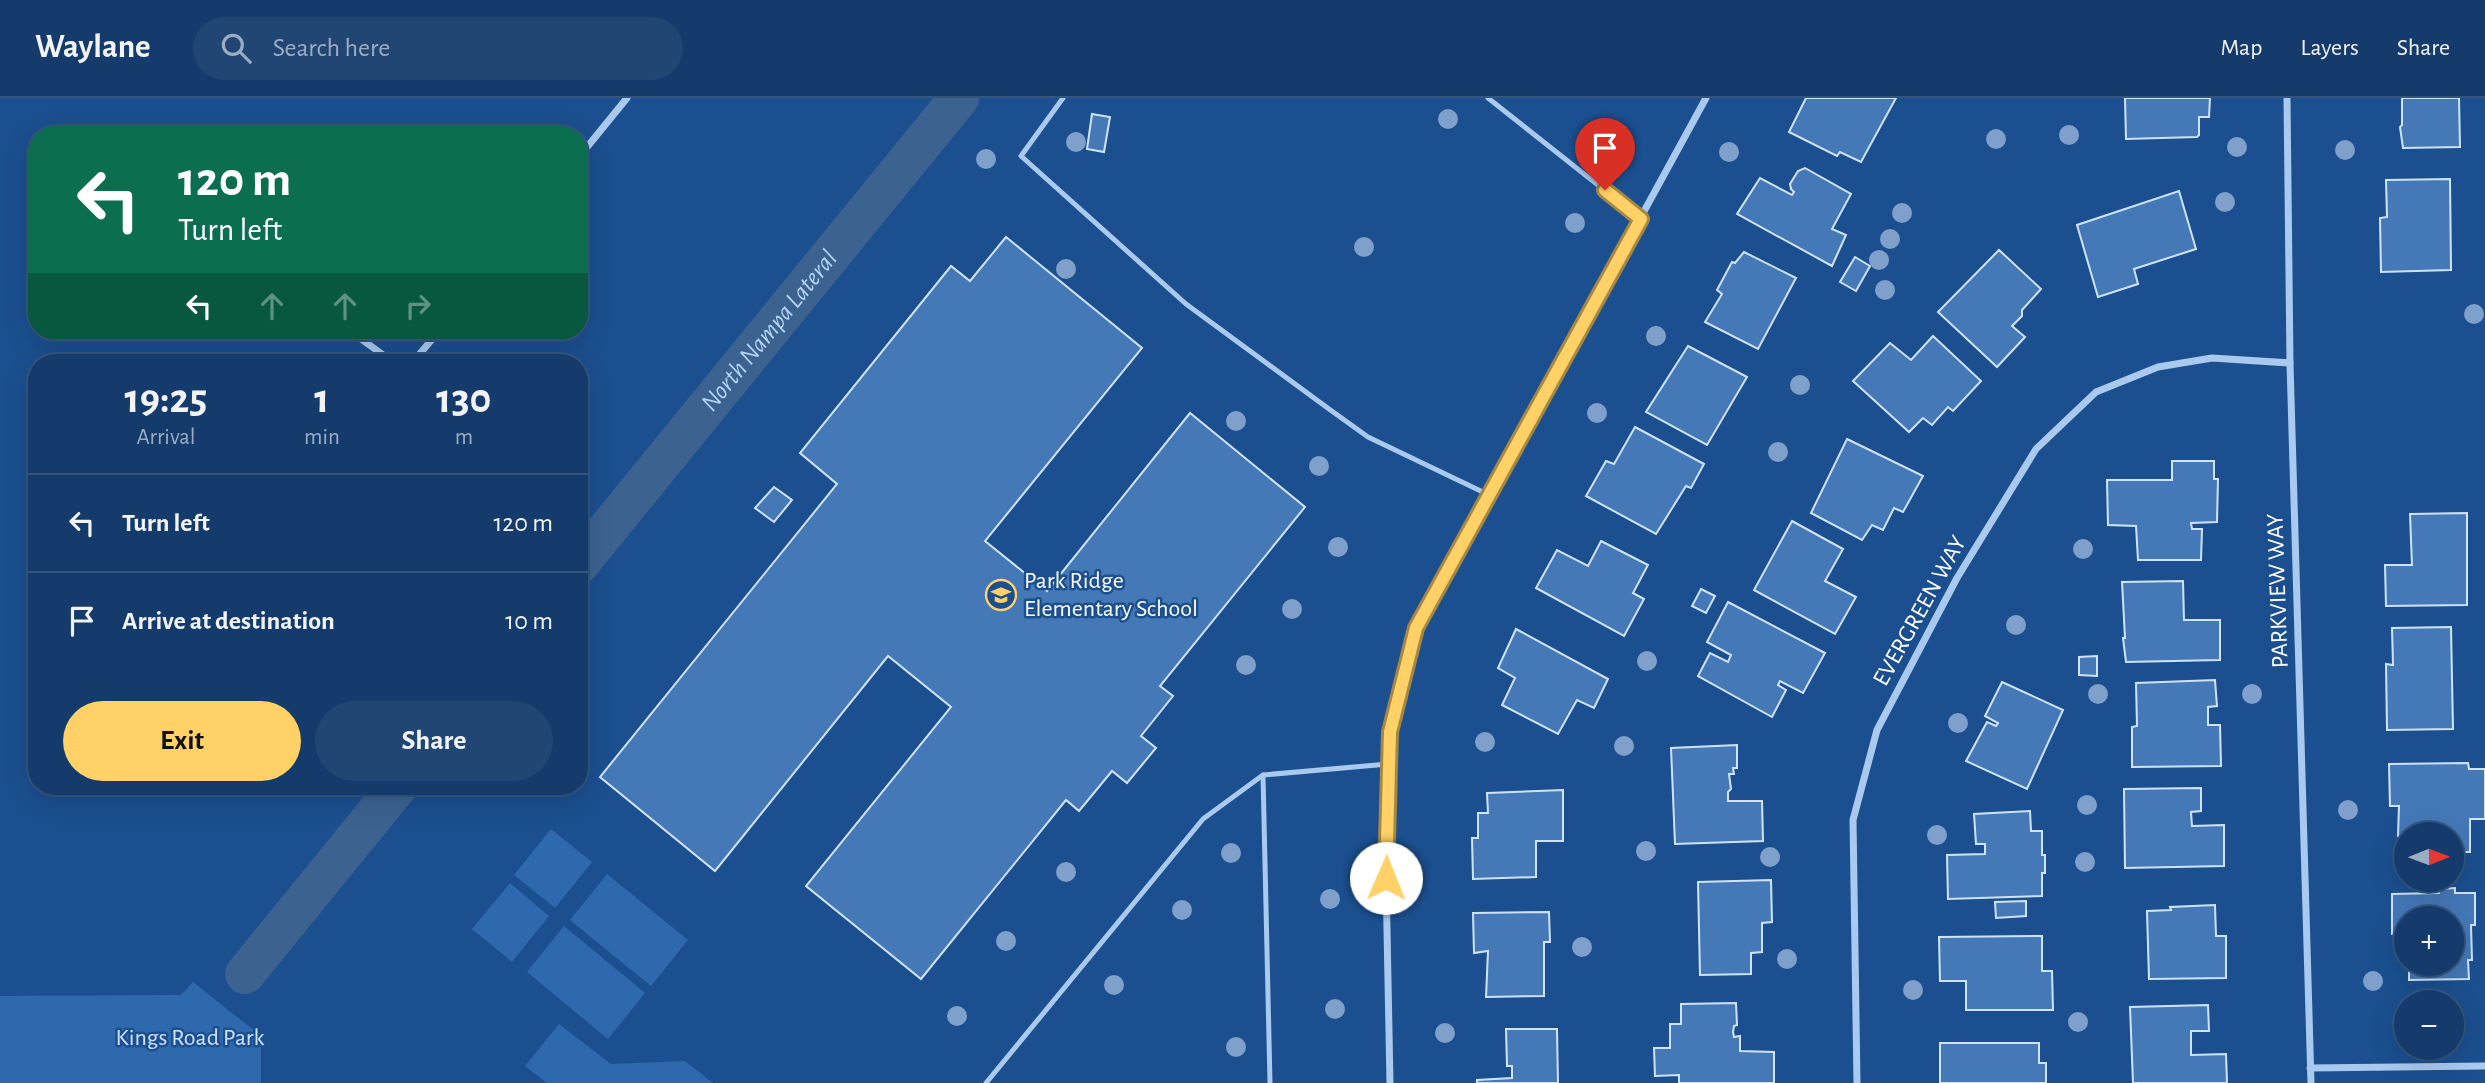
<!DOCTYPE html>
<meta charset="utf-8">
<style>
:root{--surface:#143b6b;--page:#214673;--text:#f1f3f6;--muted:#9dadc1;--line:#33557e;--accent:#ffd166}
body{margin:0;font-family:"Alegreya Sans",sans-serif;background:var(--page);color:var(--text);height:100vh;display:flex;flex-direction:column;font-size:26px;white-space:nowrap}
*{box-sizing:border-box;margin:0}
p{font-size:23px;color:var(--muted)}
.icon{flex:none;width:38px;height:38px;fill:none;stroke:currentColor;stroke-width:2;stroke-linecap:round;stroke-linejoin:round}
.map{position:relative;flex:1;overflow:hidden}
.sheet{position:absolute;left:28px;top:256px;width:560px;height:441px;display:flex;flex-direction:column;background:var(--surface);border-radius:28px;box-shadow:0 7px 28px #0002,0 0 0 2px var(--line)}
.sheet>*{flex:none}
.hud{position:absolute;left:28px;top:28px;width:560px;height:214px;border-radius:28px;box-shadow:0 7px 28px #0002,0 0 0 2px var(--line);background:#0b6e4f;color:#fff;overflow:hidden}
.needle{width:46px;rotate:89deg}
.fabs{position:absolute;left:2394px;top:724px;display:grid;gap:14px}
.fabs a{display:grid;place-items:center;width:70px;height:70px;border-radius:50%;background:var(--surface);box-shadow:0 7px 28px #0002,0 0 0 2px var(--line);font-size:35px}
.pin{position:absolute;display:grid;place-items:center;width:60px;height:60px;color:#fff;margin:-72px -30px;border-radius:50% 50% 50% 0;rotate:-45deg;box-shadow:0 0 7px #0007}
.pin .icon{rotate:45deg}
.me{position:absolute;width:77px;margin:-38px;rotate:1deg;stroke-linejoin:round;filter:drop-shadow(0 0 5px #0008)}
.turn{display:flex;align-items:center;gap:24px;height:147px;padding:0 35px;font-size:32px}
.turn .icon{width:91px;height:91px;stroke-width:2.5}
.turn b{display:block;font-size:49px;line-height:60px}
.lanes{display:flex;align-items:center;height:66px;padding:0 35px;background:#0003;justify-content:center;gap:35px;direction:ltr}
.lanes .off{opacity:.35}
.eta{display:flex;justify-content:space-evenly;align-items:center;height:119px;text-align:center}
.eta b{font-size:42px;font-weight:700;line-height:49px}
.primary-button{display:flex;gap:14px;margin-top:auto;padding:14px 35px}
.primary-button a{flex:1;height:80px;border-radius:42px;background:var(--accent);color:#111;font-size:28px;font-weight:700;line-height:80px;text-align:center}
.primary-button a+a{background:var(--page);color:var(--text)}
ul{padding:0;list-style:none}
li{display:flex;align-items:center;gap:21px;height:98px;padding:0 35px;border-top:2px solid var(--line)}
li div{flex:1}
li b{display:block;font-size:26px}
li em{font-style:normal}
header{display:flex;align-items:center;gap:42px;box-sizing:border-box;height:98px;padding:0 35px;background:var(--surface);border-bottom:2px solid var(--line)}
header strong{font-size:33px}
nav{display:flex;gap:38px;margin-inline-start:auto;font-size:24px}
.search{width:490px;height:63px;background:var(--page);display:flex;align-items:center;gap:18px;box-sizing:border-box;padding:0 24px;border-radius:38px;color:var(--muted);font-size:26px}
.map>svg:first-child{display:block}
.green{fill:#2e69ad}
.lines{fill:none;stroke-linecap:round;stroke-linejoin:round}
.canal{stroke:#3c6290;stroke-width:40}
.building{fill:#4478b7;stroke:#cfe3fa;stroke-width:2}
.service{stroke:#a9c9ee;stroke-width:5}
.minor{stroke:#a9c9ee;stroke-width:7}
.tree{fill:#7ea0ca}
.route-casing{stroke:#a68842;stroke-width:18}
.route{stroke:#ffd166;stroke-width:12}
.labels{text-anchor:middle;dominant-baseline:central;stroke-width:5;stroke-linejoin:round;paint-order:stroke}
.poi-label{font-size:24px;fill:#fff;stroke:#1b4f8f;text-anchor:start}
.street-label{font-size:24px;fill:#fff;stroke:#1b4f8f}
.park-label{font-size:24px;fill:#cfe3fa;stroke:#1b4f8f}
.water-label{font-size:26px;font-style:italic;fill:#b5d3f5;stroke:#1b4f8f}
</style>
<header>
<strong>Waylane</strong>
<div class="search"><svg class="icon" aria-label="search" viewBox="0 0 24 24"><circle cx="10" cy="10" r="6"/><path d="M15 15l6 6"/></svg>Search here</div>
<nav><a>Map</a><a>Layers</a><a>Share</a></nav>
</header>
<div class="map">
<svg width="2485" height="985" viewBox="0 0 2485 985">
<rect width="100%" height="100%" fill="#1b4f8f"/>
<g class="green">
<polygon points="551,731 592,764 555,810 514,777"/>
<polygon points="607,776 688,842 651,888 570,822"/>
<polygon points="510,785 549,818 512,864 472,831"/>
<polygon points="564,828 645,895 608,941 527,874"/>
<polygon points="193,884 261,938 261,985 0,985 0,898 181,897"/>
<polygon points="559,926 611,966 685,963 713,985 547,985 525,968"/>
</g>
<g class="lines">
<g class="canal">
<path id="s1" d="M579 466 959 0"/>
<polyline points="245,876 398,688"/>
</g>
</g>
<g class="building">
<polygon points="1806,0 1896,0 1861,64 1840,54 1837,58 1789,34"/>
<polygon points="2125,0 2210,0 2209,19 2199,19 2199,37 2197,39 2126,41"/>
<polygon points="2402,0 2459,0 2460,49 2403,50 2400,29 2402,27"/>
<polygon points="1092,16 1110,19 1104,54 1087,51"/>
<polygon points="1805,70 1851,96 1832,131 1846,137 1832,168 1737,116 1760,80 1792,97 1794,94 1791,91 1790,86 1798,73"/>
<polygon points="2450,81 2451,172 2381,174 2380,120 2387,119 2386,82"/>
<polygon points="2179,93 2196,151 2134,171 2138,186 2098,199 2077,127"/>
<polygon points="1006,139 1142,250 985,443 1047,493 1190,315 1305,409 1160,588 1173,598 1141,638 1156,650 1127,685 1112,673 1079,713 1066,702 921,881 806,788 951,609 888,558 715,773 600,679 837,386 800,355 951,168 970,183"/>
<polygon points="1999,152 2041,191 2022,212 2022,218 2012,228 2025,239 1997,269 1938,214"/>
<polygon points="1744,154 1796,180 1758,251 1705,224 1722,196 1717,192 1732,164 1735,165"/>
<polygon points="1855,159 1870,168 1856,193 1840,184"/>
<polygon points="1933,238 1981,283 1953,313 1948,309 1932,327 1923,320 1909,334 1853,283 1890,245 1911,262"/>
<polygon points="1688,248 1747,279 1707,347 1646,314"/>
<polygon points="1635,329 1704,366 1691,390 1686,388 1656,436 1586,398 1606,363 1614,366"/>
<polygon points="1847,341 1923,378 1903,414 1894,410 1883,432 1872,427 1862,442 1811,415"/>
<polygon points="2172,363 2214,363 2214,381 2218,381 2217,424 2191,425 2192,431 2202,431 2201,462 2138,462 2136,428 2108,427 2107,382 2172,382"/>
<polygon points="774,389 792,402 774,424 755,410"/>
<polygon points="2467,415 2467,507 2386,508 2385,467 2412,467 2410,416"/>
<polygon points="1792,423 1843,451 1825,483 1856,499 1835,536 1754,492"/>
<polygon points="1601,443 1648,467 1633,495 1644,501 1624,538 1536,490 1557,452 1588,468"/>
<polygon points="2183,483 2184,522 2220,522 2220,562 2126,564 2123,540 2125,540 2122,484"/>
<polygon points="1701,491 1715,498 1706,515 1692,508"/>
<polygon points="1728,504 1825,555 1803,595 1780,583 1778,587 1786,592 1772,619 1698,578 1710,555 1728,564 1731,557 1707,544"/>
<polygon points="2451,529 2453,631 2387,632 2386,566 2393,567 2392,530"/>
<polygon points="1516,531 1608,581 1594,610 1577,602 1558,636 1502,607 1515,580 1498,570"/>
<polygon points="2097,558 2097,578 2079,577 2079,559"/>
<polygon points="2215,582 2217,608 2208,609 2208,627 2220,627 2221,668 2132,669 2132,629 2137,628 2136,585"/>
<polygon points="2002,584 2063,612 2027,691 1966,663 1987,624 1996,628 1998,625 1985,618"/>
<polygon points="1737,647 1737,670 1733,670 1734,676 1729,676 1731,691 1728,694 1728,703 1762,703 1763,743 1675,746 1671,650"/>
<polygon points="2468,665 2469,671 2485,671 2485,721 2470,721 2470,754 2452,754 2452,737 2398,738 2399,708 2390,708 2389,666"/>
<polygon points="2201,690 2201,713 2191,714 2192,728 2224,727 2224,768 2125,770 2124,691"/>
<polygon points="1563,692 1563,743 1536,743 1536,779 1473,781 1472,740 1478,740 1478,715 1488,715 1487,695"/>
<polygon points="2030,713 2031,733 2042,733 2042,757 2045,757 2045,775 2042,775 2042,798 1948,801 1947,757 1985,756 1985,746 1976,746 1974,716"/>
<polygon points="1771,782 1772,824 1762,825 1762,854 1751,855 1751,876 1700,877 1698,784"/>
<polygon points="2455,790 2455,795 2475,795 2475,827 2471,827 2472,862 2468,862 2469,881 2409,882 2409,866 2452,866 2452,821 2406,821 2406,835 2392,836 2392,796 2439,795 2440,791"/>
<polygon points="2026,803 2026,818 1996,820 1995,804"/>
<polygon points="2215,807 2216,838 2226,838 2226,880 2149,881 2147,813 2171,812 2170,809"/>
<polygon points="1549,814 1550,844 1544,844 1544,898 1486,899 1488,853 1474,855 1473,815"/>
<polygon points="2042,838 2042,873 2052,873 2053,912 1966,912 1966,883 1940,883 1939,839"/>
<polygon points="1736,905 1737,927 1734,928 1733,934 1734,939 1740,938 1740,953 1774,954 1774,985 1679,985 1679,977 1655,978 1654,950 1670,950 1670,926 1681,926 1681,906"/>
<polygon points="2208,907 2209,933 2191,933 2191,957 2226,956 2227,985 2133,985 2130,909"/>
<polygon points="1506,931 1557,931 1558,985 1477,985 1477,982 1512,980 1512,968 1507,968"/>
<polygon points="1940,945 2039,945 2039,965 2046,965 2046,985 1940,985"/>
</g>
<g class="lines">
<g class="service">
<polyline points="1063,0 1021,58 1186,206 1329,311 1368,339 1487,396"/>
<polyline points="1488,0 1641,121"/>
<polyline points="1263,677 1270,985"/>
<polyline points="986,985 1203,721 1263,677 1388,666"/>
</g>
<g class="minor">
<polyline points="2287,0 2290,265 2311,985"/>
<polyline points="579,59 627,0"/>
<polyline points="350,233 393,264"/>
<polyline points="413,264 439,233"/>
<polyline points="2310,970 2485,968"/>
<polyline points="1390,985 1386,780 1388,666 1390,634 1416,530 1706,0"/>
<polyline points="1857,985 1853,722 1877,632 1957,480 2036,351 2096,294 2158,269 2212,260 2290,265"/>
</g>
</g>
<g class="tree">
<circle cx="1448" cy="21" r="10"/>
<circle cx="2069" cy="37" r="10"/>
<circle cx="1996" cy="41" r="10"/>
<circle cx="1076" cy="44" r="10"/>
<circle cx="2237" cy="49" r="10"/>
<circle cx="2345" cy="52" r="10"/>
<circle cx="1729" cy="54" r="10"/>
<circle cx="986" cy="61" r="10"/>
<circle cx="2225" cy="104" r="10"/>
<circle cx="1902" cy="115" r="10"/>
<circle cx="1575" cy="125" r="10"/>
<circle cx="1890" cy="141" r="10"/>
<circle cx="1364" cy="149" r="10"/>
<circle cx="1879" cy="162" r="10"/>
<circle cx="1066" cy="171" r="10"/>
<circle cx="1885" cy="192" r="10"/>
<circle cx="2474" cy="216" r="10"/>
<circle cx="1656" cy="238" r="10"/>
<circle cx="1800" cy="287" r="10"/>
<circle cx="1597" cy="315" r="10"/>
<circle cx="1236" cy="323" r="10"/>
<circle cx="1778" cy="354" r="10"/>
<circle cx="1319" cy="368" r="10"/>
<circle cx="1338" cy="449" r="10"/>
<circle cx="2083" cy="451" r="10"/>
<circle cx="1292" cy="511" r="10"/>
<circle cx="2016" cy="527" r="10"/>
<circle cx="1647" cy="563" r="10"/>
<circle cx="1246" cy="567" r="10"/>
<circle cx="2098" cy="596" r="10"/>
<circle cx="2252" cy="596" r="10"/>
<circle cx="1958" cy="625" r="10"/>
<circle cx="1485" cy="644" r="10"/>
<circle cx="1624" cy="648" r="10"/>
<circle cx="2087" cy="707" r="10"/>
<circle cx="2348" cy="712" r="10"/>
<circle cx="1937" cy="737" r="10"/>
<circle cx="1646" cy="753" r="10"/>
<circle cx="1231" cy="755" r="10"/>
<circle cx="1770" cy="759" r="10"/>
<circle cx="2085" cy="764" r="10"/>
<circle cx="1066" cy="774" r="10"/>
<circle cx="1330" cy="801" r="10"/>
<circle cx="1182" cy="812" r="10"/>
<circle cx="1006" cy="843" r="10"/>
<circle cx="1582" cy="849" r="10"/>
<circle cx="1787" cy="861" r="10"/>
<circle cx="2373" cy="883" r="10"/>
<circle cx="1114" cy="887" r="10"/>
<circle cx="1913" cy="892" r="10"/>
<circle cx="1335" cy="911" r="10"/>
<circle cx="957" cy="918" r="10"/>
<circle cx="2078" cy="924" r="10"/>
<circle cx="1445" cy="935" r="10"/>
<circle cx="1236" cy="949" r="10"/>
</g>
<g class="lines">
<g class="route-casing">
<polyline id="route" points="1386,780 1390,634 1416,530 1641,121 1605,92"/>
</g>
<use href="#route" class="route"/>
</g>
<defs>
<g id="school-ring" transform="scale(1.575)"><circle r="9.5" fill="#1b4f8f" stroke="#ffd166" stroke-width="1.5"/><path d="M0-5L7-2L0 1L-7-2ZM-4 1L0 2.5L4 1V4Q0 6-4 4Z" fill="#ffd166"/></g>
</defs>
<g fill-rule="evenodd">
<use href="#school-ring" x="1001" y="497"/>
</g>
<g class="labels">
<g class="poi-label">
<text x="1024" y="483">Park Ridge<tspan x="1024" dy="28">Elementary School</tspan></text>
</g>
<g class="street-label">
<text transform="translate(2278 493) rotate(-92)">PARKVIEW WAY</text>
<text transform="translate(1920 513) rotate(-61)">EVERGREEN WAY</text>
</g>
<g class="park-label">
<text x="190" y="940">Kings Road Park</text>
</g>
<g class="water-label">
<text stroke="none"><textPath href="#s1" startOffset="301">North Nampa Lateral</textPath></text>
</g>
</g>
</svg>
<div class="fabs">
<a><svg class="needle" viewBox="-14 -14 28 28"><path d="M0-13l5 13h-10z" fill="#e53935"/><path d="M0 13l5-13h-10z" fill="#9dadc1"/></svg></a>
<a>+</a>
<a>−</a>
</div>
<div class="pin" style="left:1605px;top:92px;background:#d93025"><svg class="icon" aria-label="arrive" viewBox="0 0 24 24"><path d="M6 21V4h12l-3 4 3 4H6"/></svg></div>
<svg class="me" style="left:1386px;top:780px" viewBox="-20 -20 40 40"><circle r="19" fill="#fff"/><path d="M0-13L10 11 0 6-10 11z" fill="#ffd166"/></svg>
<div class="hud">
<div class="turn"><svg class="icon" aria-label="left" viewBox="0 0 24 24"><path d="M17 20v-9H6M10 6l-5 5 5 5"/></svg><div><b>120 m</b>Turn left</div></div>
<div class="lanes"><svg class="icon" aria-label="left" viewBox="0 0 24 24"><path d="M17 20v-9H6M10 6l-5 5 5 5"/></svg><svg class="icon off" aria-label="ahead" viewBox="0 0 24 24"><path d="M12 20V5M6 11l6-6 6 6"/></svg><svg class="icon off" aria-label="ahead" viewBox="0 0 24 24"><path d="M12 20V5M6 11l6-6 6 6"/></svg><svg class="icon off" aria-label="right" viewBox="0 0 24 24"><path d="M7 20v-9h11M14 6l5 5-5 5"/></svg></div>
</div>
<section class="sheet">
<div class="eta">
<div><b>19:25</b><p>Arrival</p></div>
<div><b>1</b><p>min</p></div>
<div><b>130</b><p>m</p></div>
</div>
<ul>
<li><svg class="icon" aria-label="left" viewBox="0 0 24 24"><path d="M17 20v-9H6M10 6l-5 5 5 5"/></svg><div><b>Turn left</b></div><em>120 m</em></li>
<li><svg class="icon" aria-label="arrive" viewBox="0 0 24 24"><path d="M6 21V4h12l-3 4 3 4H6"/></svg><div><b>Arrive at destination</b></div><em>10 m</em></li>
</ul>
<div class="primary-button"><a>Exit</a><a>Share</a></div>
</section>
</div>
